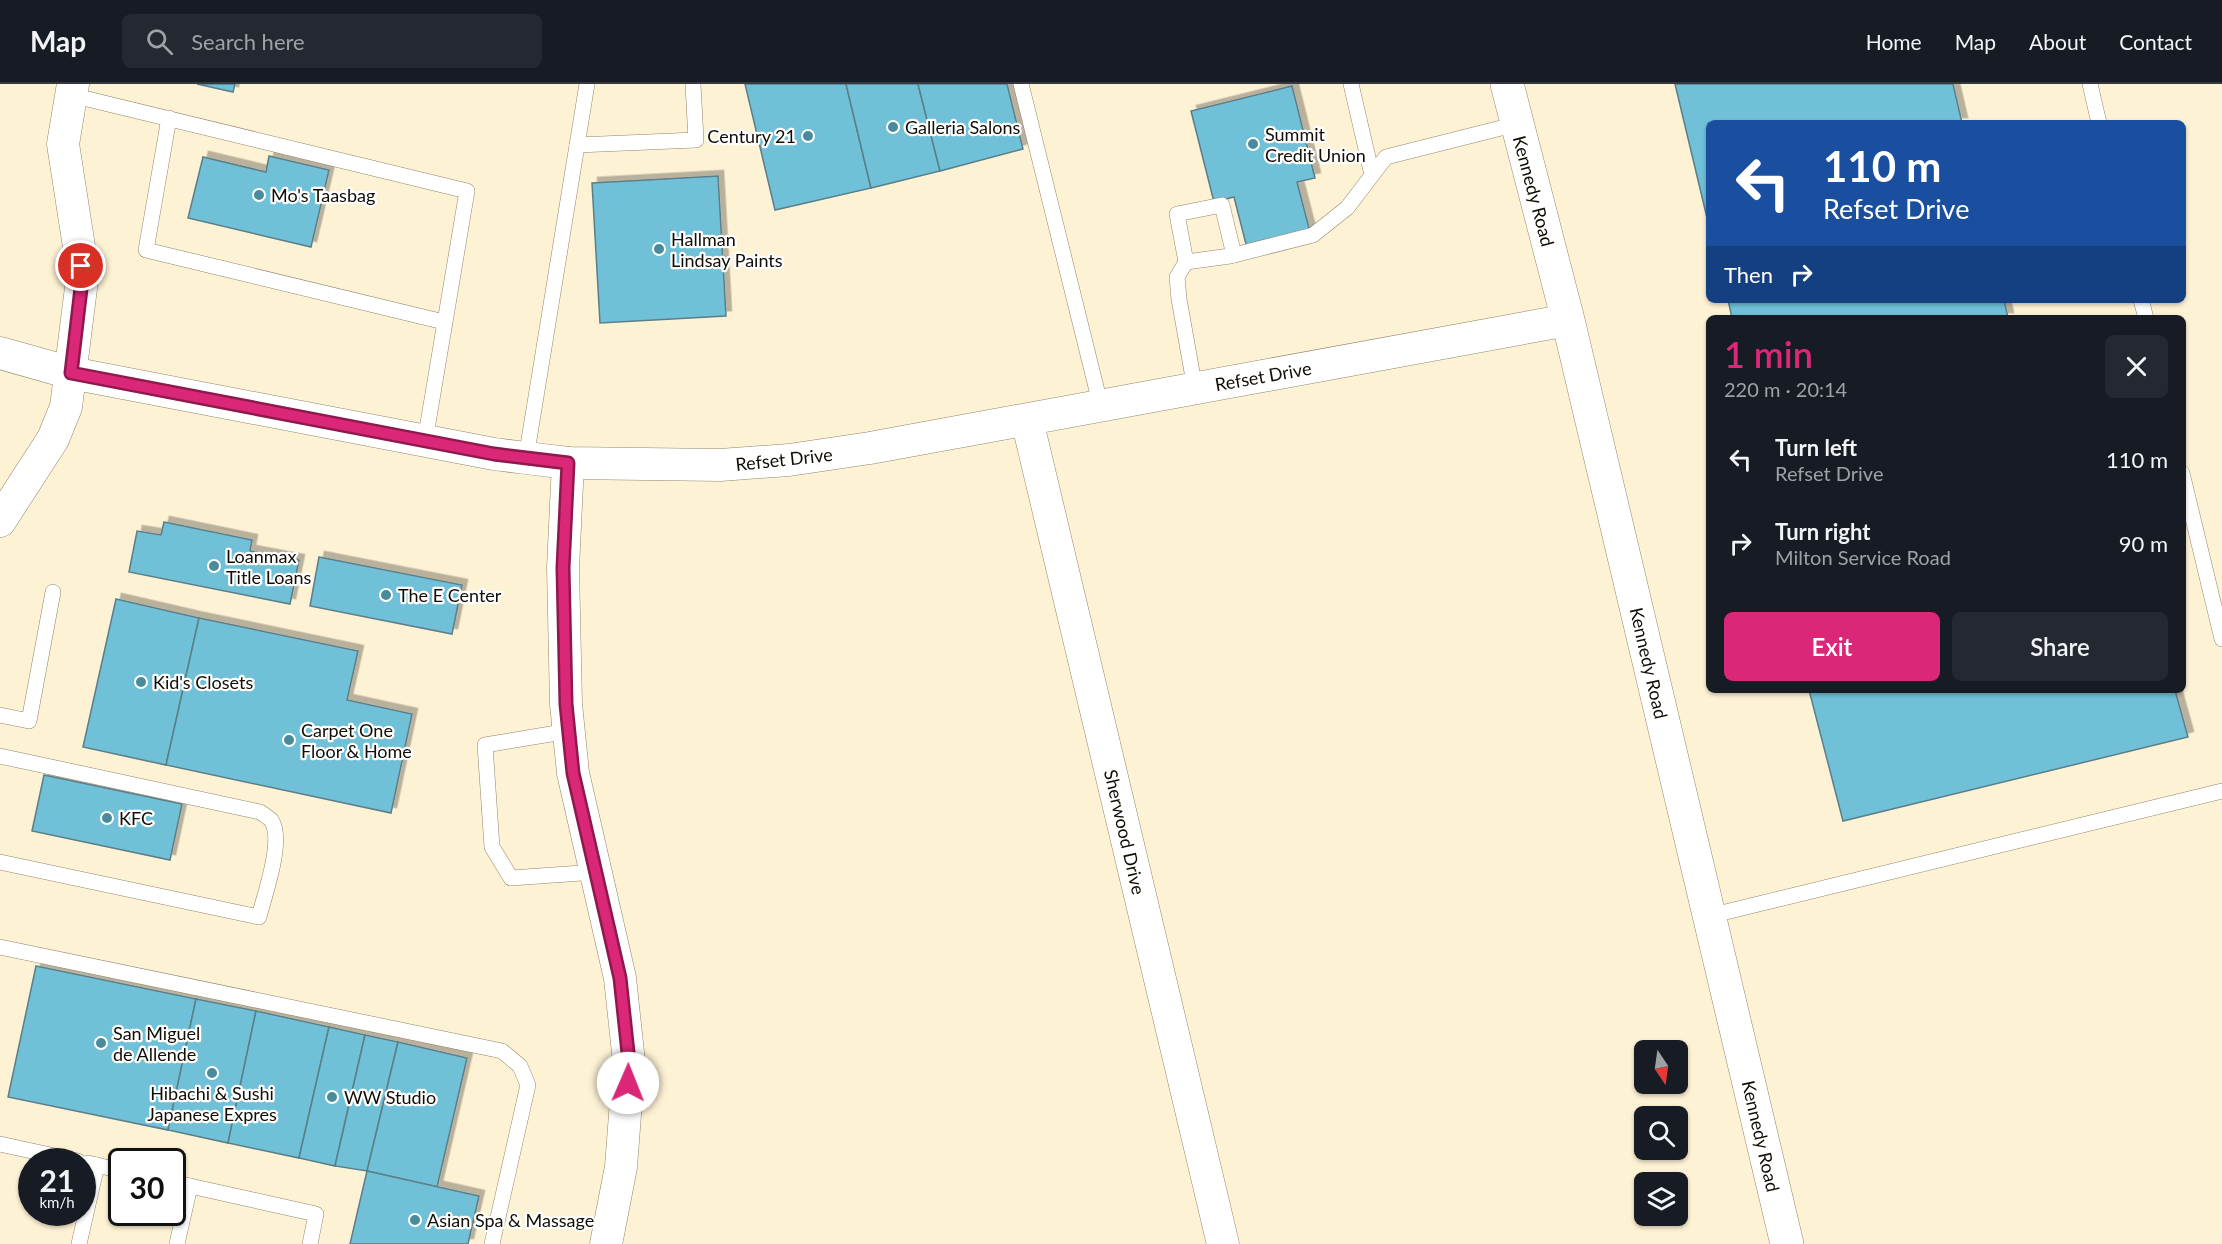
<!DOCTYPE html>
<meta charset="utf-8">
<style>
:root{--surface:#171b24;--page:#242831;--text:#f1f3f6;--muted:#9ea1a6;--line:#363941;--accent:#db2777}
body{margin:0;font-family:Lato,sans-serif;background:var(--page);color:var(--text);height:100vh;display:flex;flex-direction:column;font-size:22px;white-space:nowrap}
*{box-sizing:border-box;margin:0}
p{font-size:20px;color:var(--muted)}
.icon{flex:none;width:33px;height:33px;fill:none;stroke:currentColor;stroke-width:2;stroke-linecap:round;stroke-linejoin:round}
.map{position:relative;flex:1;overflow:hidden}
.sheet{position:absolute;left:1706px;top:231px;width:480px;height:378px;display:flex;flex-direction:column;background:var(--surface);border-radius:9px;box-shadow:0 2px 4px #0004}
.sheet>*{flex:none}
.top-card{position:absolute;left:1706px;top:36px;width:480px;height:183px;border-radius:9px;box-shadow:0 2px 4px #0004;background:#1a4fa0;color:#fff;overflow:hidden}
.needle{width:39px;rotate:167deg}
.tools{position:absolute;left:1634px;top:956px;display:grid;gap:12px}
.tools a{display:grid;place-items:center;width:54px;height:54px;border-radius:9px;background:var(--surface);box-shadow:0 2px 4px #0004;font-size:30px}
.speed{position:absolute;left:18px;top:1064px;display:flex;gap:12px;font-size:30px;font-weight:700;text-align:center}
.speed>*{display:grid;place-content:center;width:78px;height:78px;border-radius:50%;background:var(--surface);box-shadow:0 2px 4px #0004;line-height:1}
.speed small{font-size:15px;font-weight:400}
.speed .limit{border:3px solid #111;border-radius:9px;background:#fff;color:#111}
.pin{position:absolute;display:grid;place-items:center;width:51px;height:51px;color:#fff;margin:-26px;border:3px solid #fff;border-radius:50%;box-shadow:0 2px 6px #0007}
.me{position:absolute;width:66px;margin:-33px;rotate:1deg;stroke-linejoin:round;filter:drop-shadow(0 0 4px #0008)}
.turn{display:flex;align-items:center;gap:21px;height:126px;padding:0 18px;font-size:27px}
.turn .icon{width:78px;height:78px;stroke-width:2.5}
.turn b{display:block;font-size:42px;line-height:51px}
.then{display:flex;align-items:center;height:57px;padding:0 18px;background:#0003;gap:12px;font-size:22px}
.round{display:grid;place-items:center;flex:none;width:63px;height:63px;border-radius:9px;background:var(--page)}
.headline{display:flex;align-items:center;justify-content:space-between;height:102px;padding:0 18px}
h1{font-size:36px;font-weight:600;line-height:45px;color:var(--accent)}
.cta{display:flex;gap:12px;margin-top:auto;padding:12px 18px}
.cta a{flex:1;height:69px;border-radius:9px;background:var(--accent);color:#fff;font-size:24px;font-weight:600;line-height:69px;text-align:center}
.cta a+a{background:var(--page);color:var(--text)}
ul{padding:0;list-style:none}
li{display:flex;align-items:center;gap:18px;height:84px;padding:0 18px}
li div{flex:1}
li b{display:block;font-size:22px}
li em{font-style:normal}
header{display:flex;align-items:center;gap:36px;box-sizing:border-box;height:84px;padding:0 30px;background:var(--surface);border-bottom:2px solid var(--line)}
header strong{font-size:28px}
nav{display:flex;gap:33px;margin-inline-start:auto;font-size:21px}
.search{width:420px;height:54px;background:var(--page);display:flex;align-items:center;gap:15px;box-sizing:border-box;padding:0 21px;border-radius:9px;color:var(--muted);font-size:22px}
.map>svg:first-child{display:block}
.building{fill:#6fc1d8;stroke:#5c7e88;stroke-width:1.5;filter:url(#shadow)}
.lines{fill:none;stroke-linecap:round;stroke-linejoin:round}
.service-casing{stroke:#91866b;stroke-width:16}
.minor-casing{stroke:#91866b;stroke-width:33}
.tertiary-casing{stroke:#91866b;stroke-width:34}
.service{stroke:#fff;stroke-width:15}
.minor{stroke:#fff;stroke-width:32}
.tertiary{stroke:#fff;stroke-width:33}
.route-casing{stroke:#8e194d;stroke-width:15}
.route{stroke:#db2777;stroke-width:10}
.poi-dot{fill:#498a9c;stroke:#fff;stroke-width:2}
.labels{text-anchor:middle;dominant-baseline:central;stroke-width:4.5;stroke-linejoin:round;paint-order:stroke}
.poi-label{font-size:18px;fill:#110d04;stroke:#fff;text-anchor:start}
.street-label{font-size:18px;fill:#110d04;stroke:#fff}
</style>
<header>
<strong>Map</strong>
<div class="search"><svg class="icon" aria-label="search" viewBox="0 0 24 24"><circle cx="10" cy="10" r="6"/><path d="M15 15l6 6"/></svg>Search here</div>
<nav><a>Home</a><a>Map</a><a>About</a><a>Contact</a></nav>
</header>
<div class="map">
<svg width="2222" height="1160" viewBox="0 0 2222 1160">
<defs>
<filter id="shadow"><feDropShadow dx="5.5" dy="-5.5" stdDeviation="0" flood-color="#0004"/></filter>
</defs>
<rect width="100%" height="100%" fill="#fef2d5"/>
<g class="building">
<polygon points="197,0 235,0 233,8"/>
<polygon points="745,0 846,0 871,104 775,126"/>
<polygon points="846,0 918,0 940,87 871,104"/>
<polygon points="918,0 1007,0 1023,65 940,87"/>
<polygon points="1675,0 1953,0 1962,39 1708,39 1708,138"/>
<polygon points="1292,2 1315,94 1297,98 1310,148 1247,164 1234,113 1214,118 1191,27"/>
<polygon points="269,72 329,86 311,163 188,134 203,73 266,88"/>
<polygon points="718,92 726,232 600,239 592,99"/>
<polygon points="1728,216 2004,216 2008,234 1732,234"/>
<polygon points="164,438 252,456 250,467 299,476 290,520 129,488 137,447 161,451"/>
<polygon points="319,473 462,501 452,550 310,522"/>
<polygon points="116,515 199,534 166,681 83,663"/>
<polygon points="199,534 358,567 347,616 412,630 391,729 166,681"/>
<polygon points="1809,606 2175,606 2188,653 1843,737"/>
<polygon points="44,691 182,720 170,776 32,747"/>
<polygon points="36,882 196,915 168,1046 8,1013"/>
<polygon points="196,915 256,927 228,1059 168,1046"/>
<polygon points="256,927 329,943 299,1074 228,1059"/>
<polygon points="329,943 365,951 335,1082 299,1074"/>
<polygon points="365,951 398,958 367,1087 335,1082"/>
<polygon points="398,958 467,974 437,1103 367,1087"/>
<polygon points="367,1087 479,1112 468,1160 350,1160"/>
</g>
<g class="lines">
<g class="service-casing">
<g id="service">
<polyline points="1021,0 1101,323"/>
<polyline points="1351,0 1372,91"/>
<polyline points="2090,0 2099,39"/>
<polyline points="71,11 467,107 425,357"/>
<polyline points="169,34 146,166 444,238"/>
<polyline points="577,61 696,56 693,0"/>
<polyline points="1186,178 1177,130 1222,121 1234,171"/>
<polyline points="2141,216 2146,234"/>
<polyline points="1195,305 1179,215 1177,193 1186,178 1230,172 1313,151 1347,124 1386,73 1517,40"/>
<polyline points="526,374 587,0"/>
<polyline points="2182,389 2222,555"/>
<polyline points="0,631 29,637 53,508"/>
<polyline points="569,647 485,661 492,763 511,794 596,788"/>
<path d="M0 672 260 728C263 730 268 733 271 736 285 755 264 812 259 833L0 778"/>
<polyline points="1709,832 2222,707"/>
<polyline points="0,863 502,967 520,982 528,1001 492,1160"/>
<polyline points="0,1060 78,1077"/>
<polyline points="88,1079 122,1087"/>
<polyline points="172,1098 316,1130 310,1160"/>
<polyline points="79,1160 97,1081"/>
<polyline points="177,1160 190,1102"/>
</g>
</g>
<g class="minor-casing">
<g id="minor">
<polyline points="0,269 71,289 494,370 526,374 568,379 720,381 789,376 870,364 1568,236"/>
<polyline points="1027,336 1223,1160"/>
<polyline points="568,379 563,484 566,620 573,689 620,894 629,978 621,1083 606,1160"/>
<polyline points="0,437 53,355 66,323 82,196 80,169 63,60 73,0"/>
</g>
</g>
<g class="tertiary-casing">
<polyline id="tertiary" points="1507,0 1568,236 1787,1160"/>
</g>
<use href="#service" class="service"/>
<use href="#minor" class="minor"/>
<use href="#tertiary" class="tertiary"/>
</g>
<g class="lines">
<g class="route-casing">
<polyline id="route" points="81,182 82,196 71,289 494,370 568,379 563,484 566,620 573,689 620,894 629,978 628,999"/>
</g>
<use href="#route" class="route"/>
</g>
<g class="poi-dot">
<circle cx="893" cy="43" r="6"/>
<circle cx="808" cy="52" r="6"/>
<circle cx="1253" cy="60" r="6"/>
<circle cx="259" cy="111" r="6"/>
<circle cx="659" cy="165" r="6"/>
<circle cx="214" cy="482" r="6"/>
<circle cx="386" cy="511" r="6"/>
<circle cx="141" cy="598" r="6"/>
<circle cx="289" cy="656" r="6"/>
<circle cx="107" cy="734" r="6"/>
<circle cx="101" cy="959" r="6"/>
<circle cx="212" cy="989" r="6"/>
<circle cx="332" cy="1013" r="6"/>
<circle cx="415" cy="1136" r="6"/>
</g>
<g class="labels">
<g class="poi-label">
<text x="905" y="43">Galleria Salons</text>
<text x="1265" y="50">Summit<tspan x="1265" dy="21">Credit Union</tspan></text>
<text x="796" y="52" text-anchor="end">Century 21</text>
<text x="271" y="111">Mo's Taasbag</text>
<text x="671" y="155">Hallman<tspan x="671" dy="21">Lindsay Paints</tspan></text>
<text x="226" y="472">Loanmax<tspan x="226" dy="21">Title Loans</tspan></text>
<text x="398" y="511">The E Center</text>
<text x="153" y="598">Kid's Closets</text>
<text x="301" y="646">Carpet One<tspan x="301" dy="21">Floor &amp; Home</tspan></text>
<text x="119" y="734">KFC</text>
<text x="113" y="949">San Miguel<tspan x="113" dy="21">de Allende</tspan></text>
<text x="212" y="1009" text-anchor="middle">Hibachi &amp; Sushi<tspan x="212" dy="21">Japanese Expres</tspan></text>
<text x="344" y="1013">WW Studio</text>
<text x="427" y="1136">Asian Spa &amp; Massage</text>
</g>
<g class="street-label">
<text transform="translate(1534 107) rotate(75)">Kennedy Road</text>
<text transform="translate(1263 292) rotate(-10)">Refset Drive</text>
<text transform="translate(784 375) rotate(-6)">Refset Drive</text>
<text transform="translate(1649 579) rotate(77)">Kennedy Road</text>
<text transform="translate(1125 748) rotate(77)">Sherwood Drive</text>
<text transform="translate(1761 1052) rotate(77)">Kennedy Road</text>
</g>
</g>
</svg>
<div class="tools">
<a><svg class="needle" viewBox="-14 -14 28 28"><path d="M0-13l5 13h-10z" fill="#e53935"/><path d="M0 13l5-13h-10z" fill="#9ea1a6"/></svg></a>
<a><svg class="icon" aria-label="search" viewBox="0 0 24 24"><circle cx="10" cy="10" r="6"/><path d="M15 15l6 6"/></svg></a>
<a><svg class="icon" aria-label="layers" viewBox="0 0 24 24"><path d="M12 4l9 5-9 5-9-5zM3 14l9 5 9-5"/></svg></a>
</div>
<div class="speed"><div>21<small>km/h</small></div><div class="limit">30</div></div>
<div class="pin" style="left:81px;top:182px;background:#d93025"><svg class="icon" aria-label="arrive" viewBox="0 0 24 24"><path d="M6 21V4h12l-3 4 3 4H6"/></svg></div>
<svg class="me" style="left:628px;top:999px" viewBox="-20 -20 40 40"><circle r="19" fill="#fff"/><path d="M0-13L10 11 0 6-10 11z" fill="#db2777"/></svg>
<div class="top-card">
<div class="turn"><svg class="icon" aria-label="left" viewBox="0 0 24 24"><path d="M17 20v-9H6M10 6l-5 5 5 5"/></svg><div><b>110 m</b>Refset Drive</div></div>
<div class="then">Then<svg class="icon" aria-label="right" viewBox="0 0 24 24"><path d="M7 20v-9h11M14 6l5 5-5 5"/></svg></div>
</div>
<section class="sheet">
<div class="headline"><div><h1>1 min</h1><p>220 m · 20:14</p></div><a class="round"><svg class="icon" aria-label="close" viewBox="0 0 24 24"><path d="M6 6l12 12M18 6L6 18"/></svg></a></div>
<ul>
<li><svg class="icon" aria-label="left" viewBox="0 0 24 24"><path d="M17 20v-9H6M10 6l-5 5 5 5"/></svg><div><b>Turn left</b><p>Refset Drive</p></div><em>110 m</em></li>
<li><svg class="icon" aria-label="right" viewBox="0 0 24 24"><path d="M7 20v-9h11M14 6l5 5-5 5"/></svg><div><b>Turn right</b><p>Milton Service Road</p></div><em>90 m</em></li>
</ul>
<div class="cta"><a>Exit</a><a>Share</a></div>
</section>
</div>
